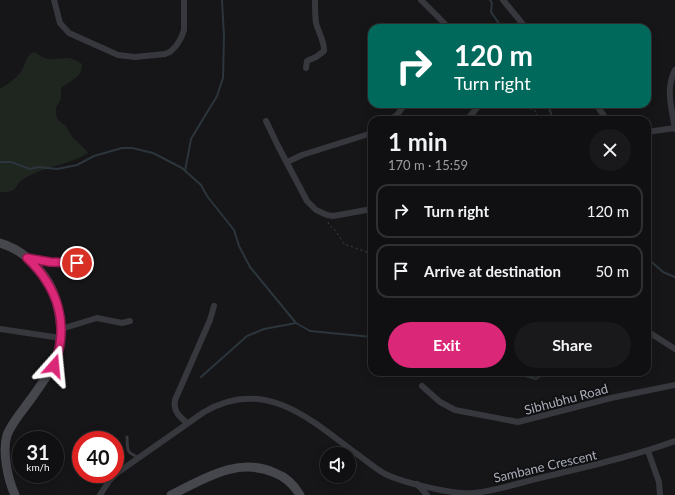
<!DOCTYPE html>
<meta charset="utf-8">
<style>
:root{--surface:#101012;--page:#19191b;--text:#f1f3f6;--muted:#9c9d9f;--line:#303032;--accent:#db2777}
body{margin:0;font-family:Lato,sans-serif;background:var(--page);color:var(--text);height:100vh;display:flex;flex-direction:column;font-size:15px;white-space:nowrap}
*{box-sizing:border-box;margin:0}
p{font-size:13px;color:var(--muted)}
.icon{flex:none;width:22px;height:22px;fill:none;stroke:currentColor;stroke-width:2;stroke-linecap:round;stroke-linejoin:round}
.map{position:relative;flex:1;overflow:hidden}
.panel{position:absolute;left:368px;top:116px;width:283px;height:260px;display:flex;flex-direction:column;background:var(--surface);border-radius:12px;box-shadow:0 2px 10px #0003,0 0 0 1px var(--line)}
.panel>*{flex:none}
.banner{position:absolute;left:368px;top:24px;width:283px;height:84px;border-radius:12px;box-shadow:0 2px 10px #0003,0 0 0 1px var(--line);background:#00695c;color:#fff;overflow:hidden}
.tools{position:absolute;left:320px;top:447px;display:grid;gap:8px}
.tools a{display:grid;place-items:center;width:36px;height:36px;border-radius:50%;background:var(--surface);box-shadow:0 2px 10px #0003,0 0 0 1px var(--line);font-size:20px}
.speed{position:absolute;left:12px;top:431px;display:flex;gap:8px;font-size:20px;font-weight:700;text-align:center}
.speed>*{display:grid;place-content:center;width:52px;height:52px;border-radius:50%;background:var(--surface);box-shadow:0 2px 10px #0003,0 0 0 1px var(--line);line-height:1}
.speed small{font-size:10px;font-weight:400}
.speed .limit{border:6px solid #d22;background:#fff;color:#111}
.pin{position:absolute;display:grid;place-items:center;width:34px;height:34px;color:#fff;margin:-17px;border:2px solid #fff;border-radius:50%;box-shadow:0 1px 4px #0007}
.me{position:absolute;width:44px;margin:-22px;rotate:18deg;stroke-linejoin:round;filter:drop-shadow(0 0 3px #0008)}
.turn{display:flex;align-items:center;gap:14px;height:84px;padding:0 20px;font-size:18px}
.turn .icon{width:52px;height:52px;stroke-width:2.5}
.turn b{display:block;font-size:28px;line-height:34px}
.round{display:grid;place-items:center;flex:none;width:42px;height:42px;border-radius:21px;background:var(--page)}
.head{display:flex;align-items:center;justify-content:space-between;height:68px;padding:0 20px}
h1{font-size:24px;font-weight:700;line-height:30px}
.action{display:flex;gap:8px;margin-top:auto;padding:8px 20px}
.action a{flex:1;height:46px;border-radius:24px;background:var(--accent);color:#fff;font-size:16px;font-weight:700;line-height:46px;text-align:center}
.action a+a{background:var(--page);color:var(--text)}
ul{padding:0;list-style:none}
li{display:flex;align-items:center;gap:12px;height:54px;margin:0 8px 6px;padding:0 12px;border:2px solid var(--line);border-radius:12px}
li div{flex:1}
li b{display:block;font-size:15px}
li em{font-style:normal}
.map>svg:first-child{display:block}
.green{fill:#1e261f}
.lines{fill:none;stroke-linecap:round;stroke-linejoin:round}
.stream{stroke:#2c353c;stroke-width:2}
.path{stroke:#3d3f44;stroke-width:1;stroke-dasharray:2 3;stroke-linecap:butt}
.lane{stroke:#37383d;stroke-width:3}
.street{stroke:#37383d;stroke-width:6}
.secondary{stroke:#45474d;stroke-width:9}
.route-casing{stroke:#8e194d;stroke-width:10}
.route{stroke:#db2777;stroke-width:7}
.labels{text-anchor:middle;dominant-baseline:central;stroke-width:4;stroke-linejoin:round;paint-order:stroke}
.street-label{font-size:13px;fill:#a8adb8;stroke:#111113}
</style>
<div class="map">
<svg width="675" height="495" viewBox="0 0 675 495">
<rect width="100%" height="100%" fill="#161618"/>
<path class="green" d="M35 52C39 55 44 59 49 59 65 60 66 54 82 64 83 76 71 81 62 87L61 90V99L56 107V115L58 120 66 126 72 137 85 149 88 153C69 165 46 166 27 177 11 185 22 193 0 192V89C8 84 17 78 22 70 26 64 26 54 35 52Z"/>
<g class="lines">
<g class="stream">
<polyline points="490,0 492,3 491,12 502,28"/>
<polyline points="548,104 553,120"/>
<polyline points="0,162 11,162 30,169 38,167 57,169 77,165 94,156 122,148 132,148 153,153 182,168 201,185 207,196 234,230 239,246 250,267 296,323 310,331 372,337"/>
<polyline points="185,171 191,139 217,96 223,78 224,36 222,0"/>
<polyline points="647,258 663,272 675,277"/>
<polyline points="498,372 514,373 536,379 547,372"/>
<polyline points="201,377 247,336 264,329 296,323"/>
</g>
<g class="path">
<polyline points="521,104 537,112 535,120"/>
<polyline points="328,222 329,225 335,230 344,244 372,254"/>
</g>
<g class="lane">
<polyline points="33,259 50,262 77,263"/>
<path d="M127 437C128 449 125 452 138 457"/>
</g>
<g class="street">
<polyline points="54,0 60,23 69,33 118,55 135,57 165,54 170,52 176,46 181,38 184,30 184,0"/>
<polyline points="421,0 449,28"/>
<polyline points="503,0 526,28"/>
<path d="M306 68 307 61 316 57 324 51C325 43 318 31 316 23 315 15 315 7 315 0"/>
<path d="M675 70C665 88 672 110 675 129"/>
<polyline points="596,104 604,116 609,120"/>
<polyline points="390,120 397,115 405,104"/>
<polyline points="467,120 480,104"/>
<polyline points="266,121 278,146 307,201 316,210 327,215 333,216 372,209"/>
<polyline points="647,132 675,128"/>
<polyline points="287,162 302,155 372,133"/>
<polyline points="0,329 61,338"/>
<polyline points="61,329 97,318 122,323 130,321"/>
<polyline points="647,331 675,349"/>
<polyline points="422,386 440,402 455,410 518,422 611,398 675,385"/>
<path d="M187 423C179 416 173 411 175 400L210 320 214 306"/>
<polyline points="648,451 659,482 660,495"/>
<polyline points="417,484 427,495"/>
<path d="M100 495 109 481 117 473 204 412C261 378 306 415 350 449 362 457 373 467 385 474 404 483 454 495 474 493 495 491 519 483 540 478 585 467 631 457 675 441"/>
</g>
<g class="secondary">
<path d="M0 243C19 248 34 262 45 277 53 288 57 301 59 314 67 354 47 377 25 407 18 416 11 425 7 435 2 452 8 480 15 495"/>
<path d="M171 495C204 479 238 456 275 473 286 477 294 485 300 495"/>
</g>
</g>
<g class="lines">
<g class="route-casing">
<path id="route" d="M54 366C70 325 58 287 27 258L50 262 77 263"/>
</g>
<use href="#route" class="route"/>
</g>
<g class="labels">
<g class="street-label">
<text transform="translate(566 399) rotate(-15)">Sibhubhu Road</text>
<text transform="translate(545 466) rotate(-13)">Sambane Crescent</text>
</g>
</g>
</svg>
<div class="tools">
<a><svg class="icon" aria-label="sound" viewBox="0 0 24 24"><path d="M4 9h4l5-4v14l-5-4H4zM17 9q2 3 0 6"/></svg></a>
</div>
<div class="speed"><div>31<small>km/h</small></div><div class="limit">40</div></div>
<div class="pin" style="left:77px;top:263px;background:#d93025"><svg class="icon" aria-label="arrive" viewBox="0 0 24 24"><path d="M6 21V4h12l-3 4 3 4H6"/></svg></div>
<svg class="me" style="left:54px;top:366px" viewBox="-20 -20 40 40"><path d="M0-17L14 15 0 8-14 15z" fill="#db2777" stroke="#fff" stroke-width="4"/></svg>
<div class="banner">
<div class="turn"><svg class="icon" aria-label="right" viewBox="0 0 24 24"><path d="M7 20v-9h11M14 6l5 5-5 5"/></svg><div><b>120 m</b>Turn right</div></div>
</div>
<section class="panel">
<div class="head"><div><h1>1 min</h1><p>170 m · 15:59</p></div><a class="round"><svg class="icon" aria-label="close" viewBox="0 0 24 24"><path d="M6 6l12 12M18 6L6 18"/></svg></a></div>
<ul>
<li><svg class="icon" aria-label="right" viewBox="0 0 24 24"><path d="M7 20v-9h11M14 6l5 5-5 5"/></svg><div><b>Turn right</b></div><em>120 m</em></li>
<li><svg class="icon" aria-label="arrive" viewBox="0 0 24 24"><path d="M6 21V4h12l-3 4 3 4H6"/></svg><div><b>Arrive at destination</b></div><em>50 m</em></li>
</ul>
<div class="action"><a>Exit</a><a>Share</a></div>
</section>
</div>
